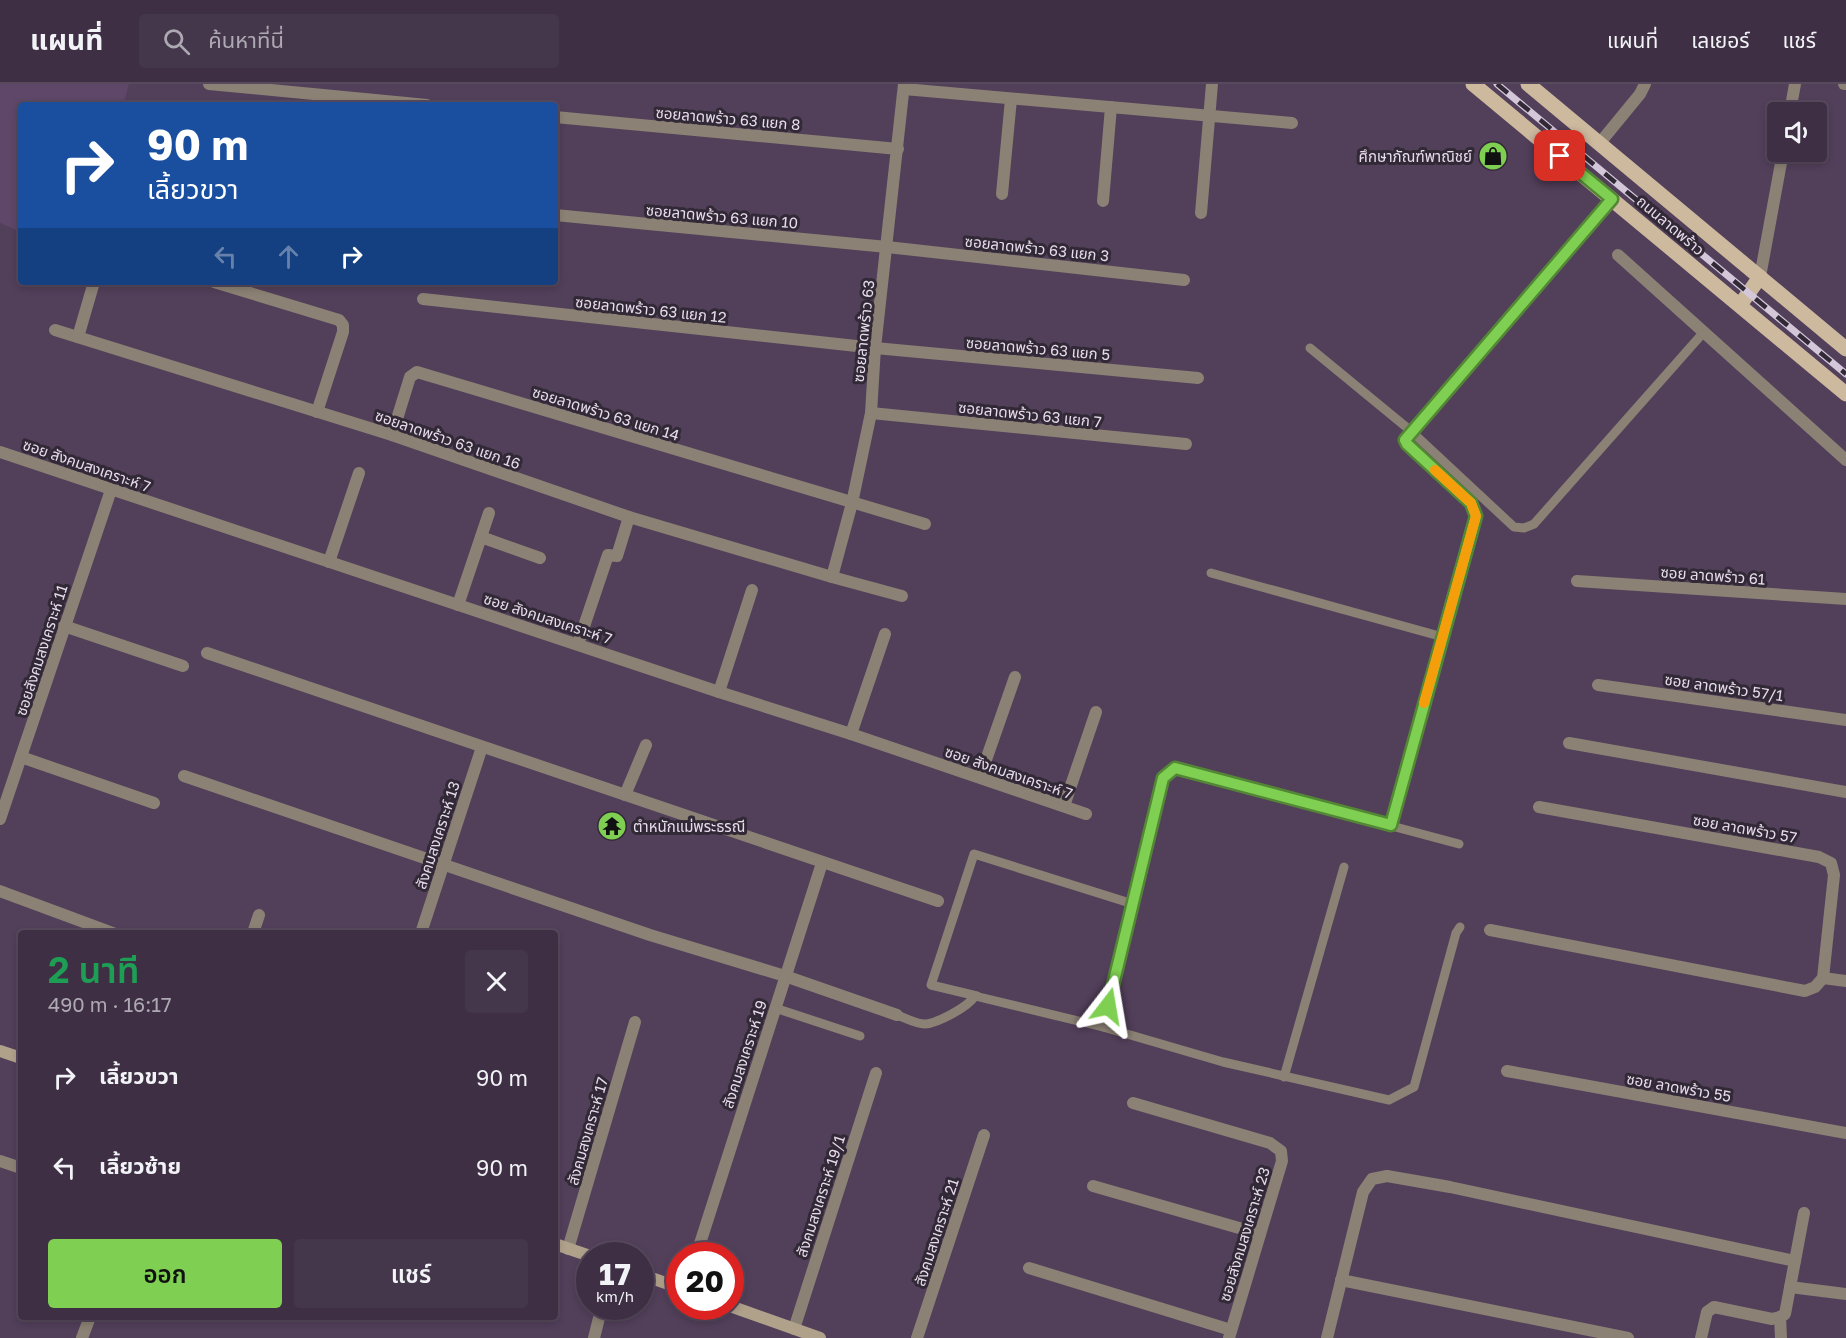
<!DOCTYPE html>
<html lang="th">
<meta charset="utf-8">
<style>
:root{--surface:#3e2f44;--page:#45374b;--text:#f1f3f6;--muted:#ada9b2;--line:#574a5d;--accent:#7fd052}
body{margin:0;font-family:"Golos Text","Noto Sans Thai",sans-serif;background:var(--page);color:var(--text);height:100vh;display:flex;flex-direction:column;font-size:22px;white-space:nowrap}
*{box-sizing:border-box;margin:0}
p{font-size:20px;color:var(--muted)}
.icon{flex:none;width:33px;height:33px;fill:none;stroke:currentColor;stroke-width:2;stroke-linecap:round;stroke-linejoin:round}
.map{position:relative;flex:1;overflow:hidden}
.side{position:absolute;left:18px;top:846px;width:540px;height:390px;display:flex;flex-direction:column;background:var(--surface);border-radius:6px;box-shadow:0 3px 9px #0003,0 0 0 2px var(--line)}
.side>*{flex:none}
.hud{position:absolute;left:18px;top:18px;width:540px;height:183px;border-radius:6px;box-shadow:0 3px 9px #0003,0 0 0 2px var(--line);background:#1a4fa0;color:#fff;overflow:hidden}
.fabs{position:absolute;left:1767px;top:18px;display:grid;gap:12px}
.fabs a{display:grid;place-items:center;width:60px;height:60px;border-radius:6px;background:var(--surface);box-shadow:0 3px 9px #0003,0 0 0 2px var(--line);font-size:30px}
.speed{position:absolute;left:576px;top:1158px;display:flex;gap:12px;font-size:30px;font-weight:700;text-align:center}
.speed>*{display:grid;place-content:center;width:78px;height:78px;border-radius:50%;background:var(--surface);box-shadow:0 3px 9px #0003,0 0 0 2px var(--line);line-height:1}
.speed small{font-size:15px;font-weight:400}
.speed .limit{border:9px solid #d22;background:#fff;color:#111}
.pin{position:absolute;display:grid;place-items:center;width:51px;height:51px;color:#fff;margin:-26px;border-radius:12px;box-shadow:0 3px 9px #0006}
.me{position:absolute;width:66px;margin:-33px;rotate:14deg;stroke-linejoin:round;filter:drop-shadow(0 0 4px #0008)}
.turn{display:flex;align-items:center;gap:21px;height:126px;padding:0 30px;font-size:27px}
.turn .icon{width:78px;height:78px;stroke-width:2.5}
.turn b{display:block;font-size:42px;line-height:51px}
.lanes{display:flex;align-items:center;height:57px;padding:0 30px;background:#0003;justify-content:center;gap:30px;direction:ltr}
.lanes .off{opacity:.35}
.round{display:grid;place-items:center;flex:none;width:63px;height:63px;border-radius:6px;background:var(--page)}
.head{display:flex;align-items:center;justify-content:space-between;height:102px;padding:0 30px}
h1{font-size:36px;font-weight:600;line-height:45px;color:#1e9e55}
.cta{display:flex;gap:12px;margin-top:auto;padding:12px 30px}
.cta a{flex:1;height:69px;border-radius:6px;background:var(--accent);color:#111;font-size:24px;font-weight:600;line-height:69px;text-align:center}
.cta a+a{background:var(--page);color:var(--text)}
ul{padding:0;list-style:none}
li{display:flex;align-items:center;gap:18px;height:90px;padding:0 30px}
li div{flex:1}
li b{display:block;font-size:22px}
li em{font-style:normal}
header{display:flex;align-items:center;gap:36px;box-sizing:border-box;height:84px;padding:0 30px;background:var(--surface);border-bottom:2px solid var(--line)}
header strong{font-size:28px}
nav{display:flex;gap:33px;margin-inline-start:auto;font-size:21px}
.search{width:420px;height:54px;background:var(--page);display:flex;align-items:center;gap:15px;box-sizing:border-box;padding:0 21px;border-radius:6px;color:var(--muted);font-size:22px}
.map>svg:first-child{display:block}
.built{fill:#5e4768}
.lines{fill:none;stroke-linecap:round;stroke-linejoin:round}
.service{stroke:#8b8174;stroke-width:9}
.minor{stroke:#8b8174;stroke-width:12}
.tertiary{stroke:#8b8174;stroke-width:12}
.secondary{stroke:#b0a18b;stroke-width:12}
.primary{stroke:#ccb99e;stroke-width:15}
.rail-casing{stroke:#d3c7d9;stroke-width:7}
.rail{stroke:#322936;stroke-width:4.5;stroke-dasharray:14;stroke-linecap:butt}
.route-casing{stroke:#538735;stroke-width:15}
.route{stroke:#7fd052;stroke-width:10}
.slow{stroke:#f59e0b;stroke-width:10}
.labels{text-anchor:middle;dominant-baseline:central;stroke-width:6;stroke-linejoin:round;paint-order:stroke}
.street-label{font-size:15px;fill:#e7dcec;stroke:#322936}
.poi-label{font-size:15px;fill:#e7dcec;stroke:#322936;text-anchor:end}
</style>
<header>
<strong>แผนที่</strong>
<div class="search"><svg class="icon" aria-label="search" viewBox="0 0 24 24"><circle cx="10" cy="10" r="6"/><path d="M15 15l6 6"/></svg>ค้นหาที่นี่</div>
<nav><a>แผนที่</a><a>เลเยอร์</a><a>แชร์</a></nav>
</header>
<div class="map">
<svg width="1846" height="1254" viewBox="0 0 1846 1254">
<rect width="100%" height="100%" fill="#523f5a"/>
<polygon class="built" points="0,0 129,0 123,21 21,21 21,148 0,139"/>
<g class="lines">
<g class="service">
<polyline points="1310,264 1411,347 1514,443 1524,444 1534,440 1703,249"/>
<polyline points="1211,489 1443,553"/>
<polyline points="1391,741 1476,432 1471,419 1407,360 1405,356 1612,115"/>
<polyline points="977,912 931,901 974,770 1133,820"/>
<polyline points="775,924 860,952"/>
<path d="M897 931C905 934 916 940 925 940 938 939 968 923 975 912L1103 943 1223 978 1389 1016 1414 1003 1456 849 1460 843"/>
<polyline points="1103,943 1163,694 1175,684 1459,760"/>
<polyline points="1284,993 1344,783"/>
</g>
<g class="minor">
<polyline points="209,0 427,21"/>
<polyline points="1844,0 1846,0"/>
<polyline points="904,5 1292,39"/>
<polyline points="555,33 898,65"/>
<polyline points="1599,60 1640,10 1645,0"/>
<polyline points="1002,110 1011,15"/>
<polyline points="1103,117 1111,23"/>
<polyline points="1201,129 1212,0"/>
<polyline points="555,131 887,163 1184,196"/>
<polyline points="1618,171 1846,376"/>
<polyline points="214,198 339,236 343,241 343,248 317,328"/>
<polyline points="423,215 875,264 1198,294"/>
<polyline points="55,246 392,351 629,433 832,493 902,512"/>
<polyline points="78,253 94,198"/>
<polyline points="871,329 1186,360"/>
<polyline points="392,351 410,293 417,288 925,440"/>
<polyline points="0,368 719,608 851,650 1086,730"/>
<polyline points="481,453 540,474"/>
<polyline points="329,478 359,389"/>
<polyline points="832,493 852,419 871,329 875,264 904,0"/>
<polyline points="1577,497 1846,515"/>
<polyline points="458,521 489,429"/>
<polyline points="64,542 183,582"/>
<polyline points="578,560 608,471 617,472 629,433"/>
<polyline points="207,569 938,817"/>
<polyline points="1598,601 1846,636"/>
<polyline points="719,608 752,506"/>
<polyline points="851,650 885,550"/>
<polyline points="1569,659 1846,708"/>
<polyline points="21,673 154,719"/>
<polyline points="184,692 650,851 785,892 897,931"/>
<polyline points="980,693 1015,593"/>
<polyline points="625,711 646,661"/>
<polyline points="1064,722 1096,628"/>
<polyline points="1539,723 1819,773 1831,779 1834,791 1823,894"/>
<polyline points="0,735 111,406"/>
<polyline points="0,807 113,849"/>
<polyline points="1490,846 1805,907 1815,903 1823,894 1846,897"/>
<polyline points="253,849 259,831"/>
<polyline points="421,849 482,663"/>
<polyline points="1507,987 1846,1049"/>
<polyline points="1133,1019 1270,1059 1281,1067 1282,1077 1229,1254"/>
<polyline points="0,1077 21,1084"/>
<polyline points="1093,1102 1260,1150"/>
<polyline points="568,1165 635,938"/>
<polyline points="696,1172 822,779"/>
<polyline points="1029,1184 1231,1246"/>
<polyline points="1341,1196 1628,1254"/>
<polyline points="1790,1203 1846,1210"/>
<polyline points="1780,1233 1781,1254"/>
<polyline points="794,1245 876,989"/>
<polyline points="82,1254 90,1233"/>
<polyline points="594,1254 602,1222"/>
<polyline points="917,1254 984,1051"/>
<polyline points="1327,1254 1363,1108 1372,1095 1387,1092 1450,1103 1795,1177"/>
<polyline points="1701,1254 1707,1228 1714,1223 1772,1235 1780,1233 1785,1230 1804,1129"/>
</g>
<g class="tertiary">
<polyline points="1790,28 1795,0"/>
<polyline points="1760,193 1783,68"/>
</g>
<g class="secondary">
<polyline points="0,967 21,974"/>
<polyline points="555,1160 590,1172"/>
<polyline points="640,1190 680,1204"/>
<polyline points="730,1222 820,1254"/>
</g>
<g class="primary">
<polyline points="1473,0 1846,310"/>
<polyline points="1528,0 1846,265"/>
<polyline points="1740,221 1760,193"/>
</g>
<g class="rail-casing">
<polyline id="rail" points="1497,0 1846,290"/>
</g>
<use href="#rail" class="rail"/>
</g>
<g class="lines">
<g class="route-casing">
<polyline id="route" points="1108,922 1163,694 1175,684 1391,741 1476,432 1471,419 1407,360 1405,356 1612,115 1560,72"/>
</g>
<use href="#route" class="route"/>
<polyline class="slow" points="1424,619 1476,432 1471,419 1435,386"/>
</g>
<defs>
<g id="shop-disc" transform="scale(1.5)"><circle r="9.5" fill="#7fd052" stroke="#322936"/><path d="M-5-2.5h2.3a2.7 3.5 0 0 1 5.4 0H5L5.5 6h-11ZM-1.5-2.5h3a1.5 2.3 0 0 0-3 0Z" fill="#111"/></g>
<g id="temple-disc" transform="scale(1.5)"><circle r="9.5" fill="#7fd052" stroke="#322936"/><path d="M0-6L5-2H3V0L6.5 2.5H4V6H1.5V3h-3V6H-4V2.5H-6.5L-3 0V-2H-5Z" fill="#111"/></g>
</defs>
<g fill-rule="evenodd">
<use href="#shop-disc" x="1493" y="72"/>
<use href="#temple-disc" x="612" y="742"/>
</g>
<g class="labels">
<g class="street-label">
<text transform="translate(728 34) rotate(5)">ซอยลาดพร้าว 63 แยก 8</text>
<text transform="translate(722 132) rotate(5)">ซอยลาดพร้าว 63 แยก 10</text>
<text transform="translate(1671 141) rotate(40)">ถนนลาดพร้าว</text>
<text transform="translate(1037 164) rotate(6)">ซอยลาดพร้าว 63 แยก 3</text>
<text transform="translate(651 225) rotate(6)">ซอยลาดพร้าว 63 แยก 12</text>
<text transform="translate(863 247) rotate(-84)">ซอยลาดพร้าว 63</text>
<text transform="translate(1038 264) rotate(5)">ซอยลาดพร้าว 63 แยก 5</text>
<text transform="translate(606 329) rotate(17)">ซอยลาดพร้าว 63 แยก 14</text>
<text transform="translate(1030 330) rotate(6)">ซอยลาดพร้าว 63 แยก 7</text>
<text transform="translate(448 355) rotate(19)">ซอยลาดพร้าว 63 แยก 16</text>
<text transform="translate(87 381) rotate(19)">ซอย สังคมสงเคราะห์ 7</text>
<text transform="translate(1713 491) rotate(4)">ซอย ลาดพร้าว 61</text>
<text transform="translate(548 534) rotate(18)">ซอย สังคมสงเคราะห์ 7</text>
<text transform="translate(41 566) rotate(-72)">ซอยสังคมสงเคราะห์ 11</text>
<text transform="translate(1724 603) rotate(8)">ซอย ลาดพร้าว 57/1</text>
<text transform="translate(1009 688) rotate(19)">ซอย สังคมสงเคราะห์ 7</text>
<text transform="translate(1745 744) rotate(10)">ซอย ลาดพร้าว 57</text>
<text transform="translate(437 751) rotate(-72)">สังคมสงเคราะห์ 13</text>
<text transform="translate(744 970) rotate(-72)">สังคมสงเคราะห์ 19</text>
<text transform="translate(1679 1003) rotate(10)">ซอย ลาดพร้าว 55</text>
<text transform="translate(587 1047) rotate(-74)">สังคมสงเคราะห์ 17</text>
<text transform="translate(820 1112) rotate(-72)">สังคมสงเคราะห์ 19/1</text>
<text transform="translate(936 1148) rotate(-72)">สังคมสงเคราะห์ 21</text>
<text transform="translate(1244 1150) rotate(-73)">ซอยสังคมสงเคราะห์ 23</text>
</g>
<g class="poi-label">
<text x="1472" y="72">ศึกษาภัณฑ์พาณิชย์</text>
<text x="633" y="742" text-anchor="start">ตำหนักแม่พระธรณี</text>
</g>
</g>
</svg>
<div class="fabs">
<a><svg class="icon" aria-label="sound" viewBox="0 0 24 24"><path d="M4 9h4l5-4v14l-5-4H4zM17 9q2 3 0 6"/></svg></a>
</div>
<div class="speed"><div>17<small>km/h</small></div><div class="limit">20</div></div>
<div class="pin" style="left:1560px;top:72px;background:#d93025"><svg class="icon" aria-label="arrive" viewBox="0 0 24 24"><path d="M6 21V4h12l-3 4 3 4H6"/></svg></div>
<svg class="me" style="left:1108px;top:922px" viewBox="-20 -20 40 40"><path d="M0-17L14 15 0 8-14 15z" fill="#7fd052" stroke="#fff" stroke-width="4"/></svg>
<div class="hud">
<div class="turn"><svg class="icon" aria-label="right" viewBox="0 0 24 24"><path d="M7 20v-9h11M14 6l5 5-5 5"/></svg><div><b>90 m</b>เลี้ยวขวา</div></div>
<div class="lanes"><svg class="icon off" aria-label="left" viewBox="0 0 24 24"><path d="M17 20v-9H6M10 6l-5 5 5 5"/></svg><svg class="icon off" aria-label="ahead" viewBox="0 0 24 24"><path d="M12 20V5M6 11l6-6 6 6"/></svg><svg class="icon" aria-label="right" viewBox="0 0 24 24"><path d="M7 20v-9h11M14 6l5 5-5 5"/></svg></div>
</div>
<section class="side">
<div class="head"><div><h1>2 นาที</h1><p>490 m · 16:17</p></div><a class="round"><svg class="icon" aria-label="close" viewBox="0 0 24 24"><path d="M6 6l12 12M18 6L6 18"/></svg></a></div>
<ul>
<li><svg class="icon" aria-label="right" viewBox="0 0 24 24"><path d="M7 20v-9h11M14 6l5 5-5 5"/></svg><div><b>เลี้ยวขวา</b></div><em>90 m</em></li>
<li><svg class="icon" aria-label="left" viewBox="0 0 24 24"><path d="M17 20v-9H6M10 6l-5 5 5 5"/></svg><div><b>เลี้ยวซ้าย</b></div><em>90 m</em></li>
</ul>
<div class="cta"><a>ออก</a><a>แชร์</a></div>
</section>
</div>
